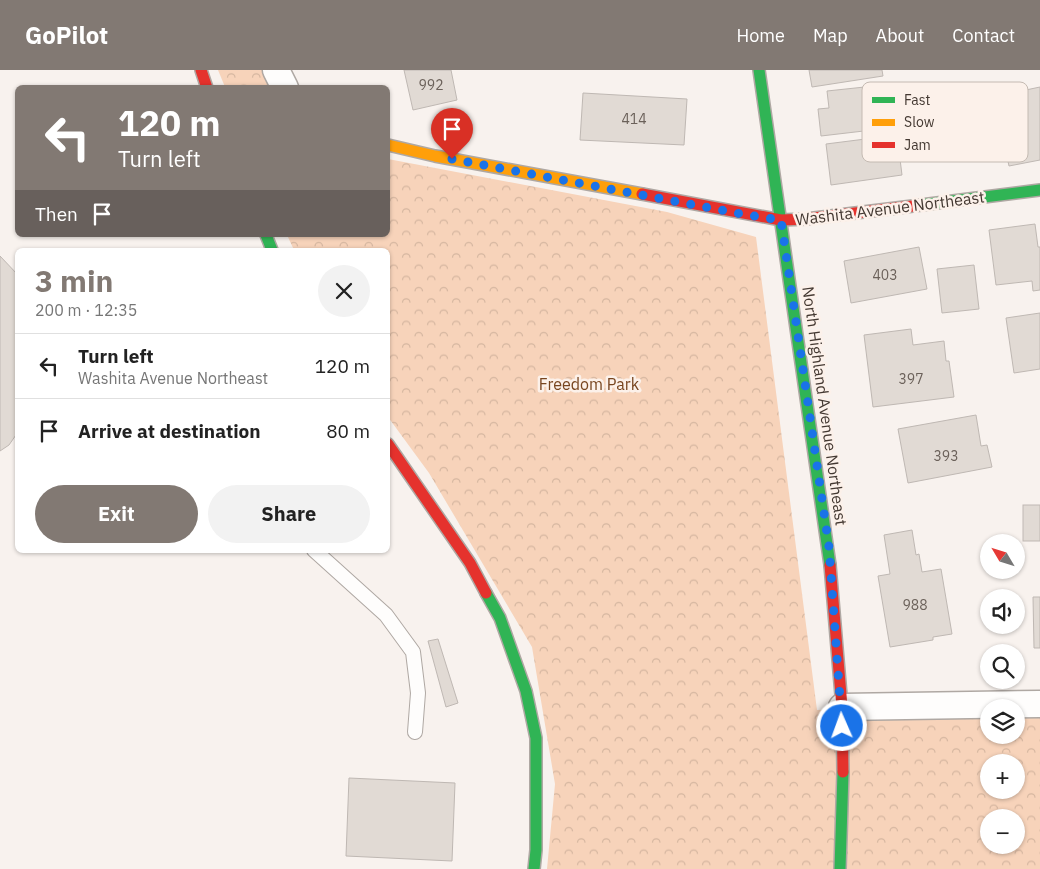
<!DOCTYPE html>
<meta charset="utf-8">
<style>
:root{--surface:#fff;--page:#f2f2f2;--text:#222;--muted:#767676;--line:#e0e0e0;--accent:#827973}
body{margin:0;font-family:"IBM Plex Sans",sans-serif;background:var(--page);color:var(--text);height:100vh;display:flex;flex-direction:column;font-size:19px;white-space:nowrap}
*{box-sizing:border-box;margin:0}
p{font-size:16px;color:var(--muted)}
.icon{flex:none;width:28px;height:28px;fill:none;stroke:currentColor;stroke-width:2;stroke-linecap:round;stroke-linejoin:round}
.map{position:relative;flex:1;overflow:hidden}
.panel{position:absolute;left:15px;top:178px;width:375px;height:305px;display:flex;flex-direction:column;background:var(--surface);border-radius:8px;box-shadow:0 1px 4px #0004}
.panel>*{flex:none}
.top-card{position:absolute;left:15px;top:15px;width:375px;height:152px;border-radius:8px;box-shadow:0 1px 4px #0004;background:#827973;color:#fff;overflow:hidden}
.needle{width:32px;rotate:308deg}
.controls{position:absolute;left:980px;top:464px;display:grid;gap:10px}
.controls a{display:grid;place-items:center;width:45px;height:45px;border-radius:50%;background:var(--surface);box-shadow:0 1px 4px #0004;font-size:25px}
.pin{position:absolute;display:grid;place-items:center;width:42px;height:42px;color:#fff;margin:-51px -21px;border-radius:50% 50% 50% 0;rotate:-45deg;box-shadow:0 0 5px #0007}
.pin .icon{rotate:45deg}
.me{position:absolute;width:55px;margin:-28px;rotate:358deg;stroke-linejoin:round;filter:drop-shadow(0 0 4px #0008)}
.turn{display:flex;align-items:center;gap:18px;height:105px;padding:0 20px;font-size:22px}
.turn .icon{width:65px;height:65px;stroke-width:2.5}
.turn b{display:block;font-size:35px;line-height:42px}
.then{display:flex;align-items:center;height:48px;padding:0 20px;background:#0003;gap:10px;font-size:19px}
.round{display:grid;place-items:center;flex:none;width:52px;height:52px;border-radius:26px;background:var(--page)}
.headline{display:flex;align-items:center;justify-content:space-between;height:85px;padding:0 20px}
h1{font-size:30px;font-weight:700;line-height:38px;color:var(--accent)}
.primary-button{display:flex;gap:10px;margin-top:auto;padding:10px 20px}
.primary-button a{flex:1;height:58px;border-radius:30px;background:var(--accent);color:#fff;font-size:20px;font-weight:700;line-height:58px;text-align:center}
.primary-button a+a{background:var(--page);color:var(--text)}
ul{padding:0;list-style:none}
li{display:flex;align-items:center;gap:15px;height:65px;padding:0 20px;border-top:1px solid var(--line)}
li div{flex:1}
li b{display:block;font-size:19px}
li em{font-style:normal}
header{display:flex;align-items:center;gap:30px;box-sizing:border-box;height:70px;padding:0 25px;background:var(--accent);color:#fff}
header strong{font-size:24px}
nav{display:flex;gap:28px;margin-inline-start:auto;font-size:18px}
.map>svg:first-child{display:block}
.park{fill:url(#park-crowns);fill-rule:evenodd}
.building{fill:#e1dad4;stroke:#bfb8b3}
.lines{fill:none;stroke-linecap:round;stroke-linejoin:round}
.lane-casing{stroke:#afa8a3;stroke-width:16}
.street-casing{stroke:#afa8a3;stroke-width:29}
.fast-casing{stroke:#afa8a3;stroke-width:14}
.slow-casing{stroke:#afa8a3;stroke-width:14}
.jam-casing{stroke:#afa8a3;stroke-width:14}
.lane{stroke:#fefdfc;stroke-width:14}
.street{stroke:#fefdfc;stroke-width:26}
.fast{stroke:#30b455;stroke-width:11}
.slow{stroke:#ff9f0a;stroke-width:11}
.jam{stroke:#e5322d;stroke-width:11}
.route{stroke:#1a73e8;stroke-width:9;stroke-dasharray:0 16.2}
.labels{text-anchor:middle;dominant-baseline:central;stroke-width:5;stroke-linejoin:round;paint-order:stroke}
.number-label{font-size:14px;fill:#6b615a}
.street-label{font-size:16px;fill:#433831;stroke:#fcf1ea}
.park-label{font-size:16px;fill:#78451f;stroke:#fcf1ea}
.key{fill:#fcf1ea;stroke:#c4bab2;stroke-width:1}
.key-label{font-size:14px;fill:#433831}
</style>
<header>
<strong>GoPilot</strong>
<nav><a>Home</a><a>Map</a><a>About</a><a>Contact</a></nav>
</header>
<div class="map">
<svg width="1040" height="799" viewBox="0 0 1040 799">
<defs>
<pattern id="park-crowns" width="20" height="18" patternUnits="userSpaceOnUse" patternTransform="scale(1.25)"><rect width="20" height="18" fill="#f7d3ba"/><path d="M2 6a3 3 0 1 1 6 0M12 15a3 3 0 1 1 6 0" fill="none" stroke="#d5b6a0"/></pattern>
</defs>
<rect width="100%" height="100%" fill="#f8f2ee"/>
<g class="park">
<polygon points="218,0 273,0 280,17 225,17"/>
<path d="M388 89 667 142 756 167 817 640 1040 633V799H547L555 714 532 577 429 403 388 347V180H294L287 165H388ZM989 638H1016V665H989ZM989 692H1016V720H989ZM989 748H1016V775H989Z"/>
</g>
<g class="building">
<polygon points="404,0 451,0 457,30 413,40"/>
<polygon points="809,0 882,0 883,6 812,17"/>
<polygon points="893,14 898,57 821,66 818,39 829,38 827,21"/>
<polygon points="1040,17 1040,90 1009,96 1003,68 1015,65 1007,24"/>
<polygon points="583,23 687,29 684,75 580,70"/>
<polygon points="897,65 902,105 831,115 826,74"/>
<polygon points="1035,154 1038,177 1040,177 1040,220 1033,221 1032,211 996,215 989,160"/>
<polygon points="919,177 927,219 851,233 844,191"/>
<polygon points="0,186 18,205 18,362 9,375 0,381"/>
<polygon points="974,195 979,239 942,243 937,199"/>
<polygon points="1040,243 1040,299 1014,303 1006,248"/>
<polygon points="911,259 913,275 944,271 946,291 949,291 954,327 873,337 864,265"/>
<polygon points="976,345 981,376 987,375 992,397 908,413 898,359"/>
<rect x="1023" y="435" width="17" height="36"/>
<polygon points="912,460 916,485 919,484 922,502 941,499 952,564 933,567 933,570 890,577 878,506 890,504 884,465"/>
<polygon points="1033,527 1040,527 1040,578 1034,578"/>
<polygon points="438,569 458,633 446,637 428,571"/>
<polygon points="349,708 455,713 452,791 346,786"/>
</g>
<g class="lines">
<g class="lane-casing">
<polyline id="lane" points="314,480 386,545 413,582 418,623 415,662"/>
</g>
<g class="street-casing">
<g id="street">
<polyline points="276,0 285,18"/>
<polyline points="842,637 1040,634"/>
</g>
</g>
<g class="fast-casing">
<g id="fast">
<polyline points="759,0 830,495"/>
<polyline points="921,135 1040,120"/>
<polyline points="266,165 272,180"/>
<polyline points="486,523 500,548 526,621 536,668 536,780 534,799"/>
<polyline points="840,799 843,702"/>
</g>
</g>
<g class="slow-casing">
<polyline id="slow" points="388,75 435,86 642,124"/>
</g>
<g class="jam-casing">
<g id="jam">
<polyline points="201,0 207,18"/>
<polyline points="642,124 781,150 806,149 921,135"/>
<polyline points="388,374 470,493 486,523"/>
<polyline points="830,495 842,637 843,702"/>
</g>
</g>
<use href="#lane" class="lane"/>
<use href="#street" class="street"/>
<use href="#fast" class="fast"/>
<use href="#slow" class="slow"/>
<use href="#jam" class="jam"/>
</g>
<g class="lines">
<polyline class="route" points="452,89 747,145 781,150 829,477 842,656"/>
</g>
<g class="labels">
<g class="number-label">
<text x="431" y="15">992</text>
<text x="634" y="49">414</text>
<text x="885" y="205">403</text>
<text x="911" y="309">397</text>
<text x="946" y="386">393</text>
<text x="915" y="535">988</text>
</g>
<g class="street-label">
<text transform="translate(890 138) rotate(-7)">Washita Avenue Northeast</text>
<text transform="translate(825 336) rotate(82)">North Highland Avenue Northeast</text>
</g>
<g class="park-label">
<text x="589" y="314">Freedom Park</text>
</g>
</g>
<rect x="862" y="12" width="166" height="80" rx="8" class="key"/>
<rect x="872" y="27" width="23" height="6" fill="#30b455"/>
<rect x="872" y="49" width="23" height="7" fill="#ff9f0a"/>
<rect x="872" y="72" width="23" height="6" fill="#e5322d"/>
<g class="key-label">
<text x="904" y="35">Fast</text>
<text x="904" y="57">Slow</text>
<text x="904" y="80">Jam</text>
</g>
</svg>
<div class="controls">
<a><svg class="needle" viewBox="-14 -14 28 28"><path d="M0-13l5 13h-10z" fill="#e53935"/><path d="M0 13l5-13h-10z" fill="#767676"/></svg></a>
<a><svg class="icon" aria-label="sound" viewBox="0 0 24 24"><path d="M4 9h4l5-4v14l-5-4H4zM17 9q2 3 0 6"/></svg></a>
<a><svg class="icon" aria-label="search" viewBox="0 0 24 24"><circle cx="10" cy="10" r="6"/><path d="M15 15l6 6"/></svg></a>
<a><svg class="icon" aria-label="layers" viewBox="0 0 24 24"><path d="M12 4l9 5-9 5-9-5zM3 14l9 5 9-5"/></svg></a>
<a>+</a>
<a>−</a>
</div>
<div class="pin" style="left:452px;top:89px;background:#d93025"><svg class="icon" aria-label="arrive" viewBox="0 0 24 24"><path d="M6 21V4h12l-3 4 3 4H6"/></svg></div>
<svg class="me" style="left:842px;top:656px" viewBox="-20 -20 40 40"><circle r="17" fill="#1a73e8" stroke="#fff" stroke-width="3"/><path d="M0-11L8 9 0 5-8 9z" fill="#fff"/></svg>
<div class="top-card">
<div class="turn"><svg class="icon" aria-label="left" viewBox="0 0 24 24"><path d="M17 20v-9H6M10 6l-5 5 5 5"/></svg><div><b>120 m</b>Turn left</div></div>
<div class="then">Then<svg class="icon" aria-label="arrive" viewBox="0 0 24 24"><path d="M6 21V4h12l-3 4 3 4H6"/></svg></div>
</div>
<section class="panel">
<div class="headline"><div><h1>3 min</h1><p>200 m · 12:35</p></div><a class="round"><svg class="icon" aria-label="close" viewBox="0 0 24 24"><path d="M6 6l12 12M18 6L6 18"/></svg></a></div>
<ul>
<li><svg class="icon" aria-label="left" viewBox="0 0 24 24"><path d="M17 20v-9H6M10 6l-5 5 5 5"/></svg><div><b>Turn left</b><p>Washita Avenue Northeast</p></div><em>120 m</em></li>
<li><svg class="icon" aria-label="arrive" viewBox="0 0 24 24"><path d="M6 21V4h12l-3 4 3 4H6"/></svg><div><b>Arrive at destination</b></div><em>80 m</em></li>
</ul>
<div class="primary-button"><a>Exit</a><a>Share</a></div>
</section>
</div>
